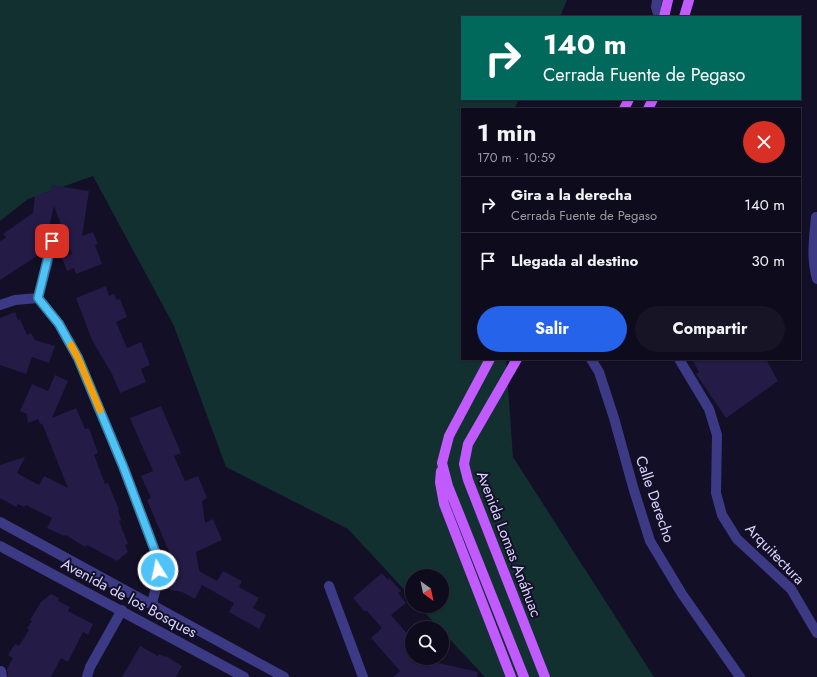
<!DOCTYPE html>
<html lang="es">
<meta charset="utf-8">
<style>
:root{--surface:#0e0b1c;--page:#171425;--text:#f1f3f6;--muted:#9b9ba3;--line:#2e2b3b;--accent:#2563eb}
body{margin:0;font-family:Jost,sans-serif;background:var(--page);color:var(--text);height:100vh;display:flex;flex-direction:column;font-size:15px;white-space:nowrap}
*{box-sizing:border-box;margin:0}
p{font-size:13px;color:var(--muted)}
.icon{flex:none;width:22px;height:22px;fill:none;stroke:currentColor;stroke-width:2;stroke-linecap:round;stroke-linejoin:round}
.map{position:relative;flex:1;overflow:hidden}
.drawer{position:absolute;left:461px;top:108px;width:340px;height:252px;display:flex;flex-direction:column;background:var(--surface);border-radius:0px;box-shadow:0 1px 3px #0004,0 0 0 1px var(--line)}
.drawer>*{flex:none}
.banner{position:absolute;left:461px;top:16px;width:340px;height:84px;border-radius:0px;box-shadow:0 1px 3px #0004,0 0 0 1px var(--line);background:#00695c;color:#fff;overflow:hidden}
.needle{width:26px;rotate:147deg}
.fabs{position:absolute;left:405px;top:569px;display:grid;gap:8px}
.fabs a{display:grid;place-items:center;width:44px;height:44px;border-radius:50%;background:var(--surface);box-shadow:0 1px 3px #0004,0 0 0 1px var(--line);font-size:20px}
.pin{position:absolute;display:grid;place-items:center;width:34px;height:34px;color:#fff;margin:-17px;border-radius:8px;box-shadow:0 2px 6px #0006}
.me{position:absolute;width:44px;margin:-22px;rotate:350deg;stroke-linejoin:round;filter:drop-shadow(0 0 3px #0008)}
.turn{display:flex;align-items:center;gap:14px;height:84px;padding:0 16px;font-size:18px}
.turn .icon{width:52px;height:52px;stroke-width:2.5}
.turn b{display:block;font-size:28px;line-height:34px}
.round{display:grid;place-items:center;flex:none;width:42px;height:42px;border-radius:21px;background:var(--page)}
.headline{display:flex;align-items:center;justify-content:space-between;height:68px;padding:0 16px}
h1{font-size:24px;font-weight:700;line-height:30px}
.action{display:flex;gap:8px;margin-top:auto;padding:8px 16px}
.action a{flex:1;height:46px;border-radius:24px;background:var(--accent);color:#fff;font-size:16px;font-weight:700;line-height:46px;text-align:center}
.action a+a{background:var(--page);color:var(--text)}
ul{padding:0;list-style:none}
li{display:flex;align-items:center;gap:12px;height:56px;padding:0 16px;border-top:1px solid var(--line)}
li div{flex:1}
li b{display:block;font-size:15px}
li em{font-style:normal}
.map>svg:first-child{display:block}
.green{fill:#12302f}
.building{fill:#241b47}
.lines{fill:none;stroke-linecap:round;stroke-linejoin:round}
.minor{stroke:#3d3a85;stroke-width:10}
.major{stroke:#c25bff;stroke-width:10}
.route-casing{stroke:#337fa1;stroke-width:10}
.route{stroke:#4fc3f7;stroke-width:7}
.slow{stroke:#f59e0b;stroke-width:7}
.labels{text-anchor:middle;dominant-baseline:central;stroke-width:4;stroke-linejoin:round;paint-order:stroke}
.street-label{font-size:15px;fill:#d9d4ff;stroke:#130f26}
</style>
<div class="map">
<svg width="817" height="677" viewBox="0 0 817 677">
<rect width="100%" height="100%" fill="#130f26"/>
<polygon class="green" points="0,0 567,0 560,17 462,17 462,99 519,99 514,109 462,109 462,359 506,359 513,457 654,677 485,677 442,631 442,628 439,628 419,606 442,606 442,576 412,576 412,598 348,529 226,467 174,326 93,176 28,199 0,221"/>
<g class="building">
<polygon points="52,185 89,191 82,236 93,232 98,244 95,245 102,264 76,274 74,268 67,271 62,258 72,254 54,206 43,252 0,280 0,241 6,238 3,234 33,213 35,196 51,191"/>
<polygon points="106,286 109,296 114,294 117,300 120,299 127,317 116,322 127,348 141,342 150,365 141,369 146,382 120,393 112,374 92,340 76,298"/>
<polygon points="15,312 18,320 20,319 27,335 31,333 35,340 55,346 49,363 32,357 26,374 0,365 0,318"/>
<polygon points="692,359 766,359 778,381 726,418 696,374 699,372"/>
<polygon points="55,375 68,381 52,418 76,408 85,429 89,428 98,453 94,455 105,484 108,483 119,510 118,511 121,520 119,521 128,544 125,545 128,552 117,561 87,545 85,547 66,535 64,536 47,528 52,518 26,505 24,507 18,504 16,507 0,498 0,465 25,457 17,473 39,485 44,476 68,488 42,423 41,425 38,419 28,423 27,414 20,411 32,384 48,391"/>
<polygon points="161,406 181,453 174,456 185,481 198,476 207,498 202,501 205,523 213,519 222,540 196,552 199,571 217,581 223,571 242,581 239,587 259,598 253,608 266,615 259,629 229,612 234,603 202,585 195,599 182,592 170,590 171,582 165,580 176,568 147,500 151,498 141,476 153,471 130,418"/>
<polygon points="382,573 388,580 389,578 401,591 398,593 406,603 391,615 412,639 412,659 444,664 443,664 478,672 477,677 393,677 400,671 371,638 382,628 367,611 364,611 353,598"/>
<polygon points="51,594 59,598 58,601 70,607 68,611 93,624 88,635 83,632 68,662 61,658 51,677 8,677 7,669 13,658 8,655 15,644 19,646 29,630 27,628 32,621 30,620 41,602"/>
<polygon points="140,646 158,656 159,654 165,657 166,656 182,666 176,677 122,677"/>
</g>
<g class="lines">
<g class="minor">
<polyline points="657,0 656,7 659,17"/>
<path d="M816 217C814 238 811 258 817 279"/>
<polyline points="38,298 59,324 78,358 123,466 158,559 158,580 152,603"/>
<polyline points="38,298 53,241"/>
<polyline points="0,305 15,300 38,298"/>
<polyline points="591,359 599,372 614,418 633,487 650,541 682,594 740,677"/>
<polyline points="679,359 709,409 717,435 716,493 722,515 737,539 791,589 817,633"/>
<polyline points="0,522 284,677"/>
<polyline points="0,546 244,677"/>
<polyline points="329,586 363,677"/>
<polyline points="1,671 2,677"/>
<polyline points="87,677 90,667 122,610"/>
</g>
<g class="major">
<polyline points="664,17 668,0"/>
<polyline points="684,17 689,0"/>
<polyline points="624,109 629,99"/>
<polyline points="648,109 653,99"/>
<polyline points="490,359 449,436 442,463 448,486 524,677"/>
<polyline points="517,359 468,444 464,464 468,480 545,677"/>
<polyline points="441,471 440,482 444,504 511,677"/>
</g>
</g>
<g class="lines">
<g class="route-casing">
<polyline id="route" points="52,241 38,298 59,324 78,358 123,466 158,559 158,570"/>
</g>
<use href="#route" class="route"/>
<polyline class="slow" points="71,345 78,358 100,410"/>
</g>
<g class="labels">
<g class="street-label">
<text transform="translate(655 499) rotate(71)">Calle Derecho</text>
<text transform="translate(509 544) rotate(69)">Avenida Lomas Anáhuac</text>
<text transform="translate(775 554) rotate(46)">Arquitectura</text>
<text transform="translate(129 598) rotate(28)">Avenida de los Bosques</text>
</g>
</g>
</svg>
<div class="fabs">
<a><svg class="needle" viewBox="-14 -14 28 28"><path d="M0-13l5 13h-10z" fill="#e53935"/><path d="M0 13l5-13h-10z" fill="#9b9ba3"/></svg></a>
<a><svg class="icon" aria-label="search" viewBox="0 0 24 24"><circle cx="10" cy="10" r="6"/><path d="M15 15l6 6"/></svg></a>
</div>
<div class="pin" style="left:52px;top:241px;background:#d93025"><svg class="icon" aria-label="arrive" viewBox="0 0 24 24"><path d="M6 21V4h12l-3 4 3 4H6"/></svg></div>
<svg class="me" style="left:158px;top:570px" viewBox="-20 -20 40 40"><circle r="17" fill="#4fc3f7" stroke="#fff" stroke-width="3"/><path d="M0-11L8 9 0 5-8 9z" fill="#fff"/></svg>
<div class="banner">
<div class="turn"><svg class="icon" aria-label="right" viewBox="0 0 24 24"><path d="M7 20v-9h11M14 6l5 5-5 5"/></svg><div><b>140 m</b>Cerrada Fuente de Pegaso</div></div>
</div>
<section class="drawer">
<div class="headline"><div><h1>1 min</h1><p>170 m · 10:59</p></div><a class="round" style="background:#d93025;color:#fff"><svg class="icon" aria-label="close" viewBox="0 0 24 24"><path d="M6 6l12 12M18 6L6 18"/></svg></a></div>
<ul>
<li><svg class="icon" aria-label="right" viewBox="0 0 24 24"><path d="M7 20v-9h11M14 6l5 5-5 5"/></svg><div><b>Gira a la derecha</b><p>Cerrada Fuente de Pegaso</p></div><em>140 m</em></li>
<li><svg class="icon" aria-label="arrive" viewBox="0 0 24 24"><path d="M6 21V4h12l-3 4 3 4H6"/></svg><div><b>Llegada al destino</b></div><em>30 m</em></li>
</ul>
<div class="action"><a>Salir</a><a>Compartir</a></div>
</section>
</div>
